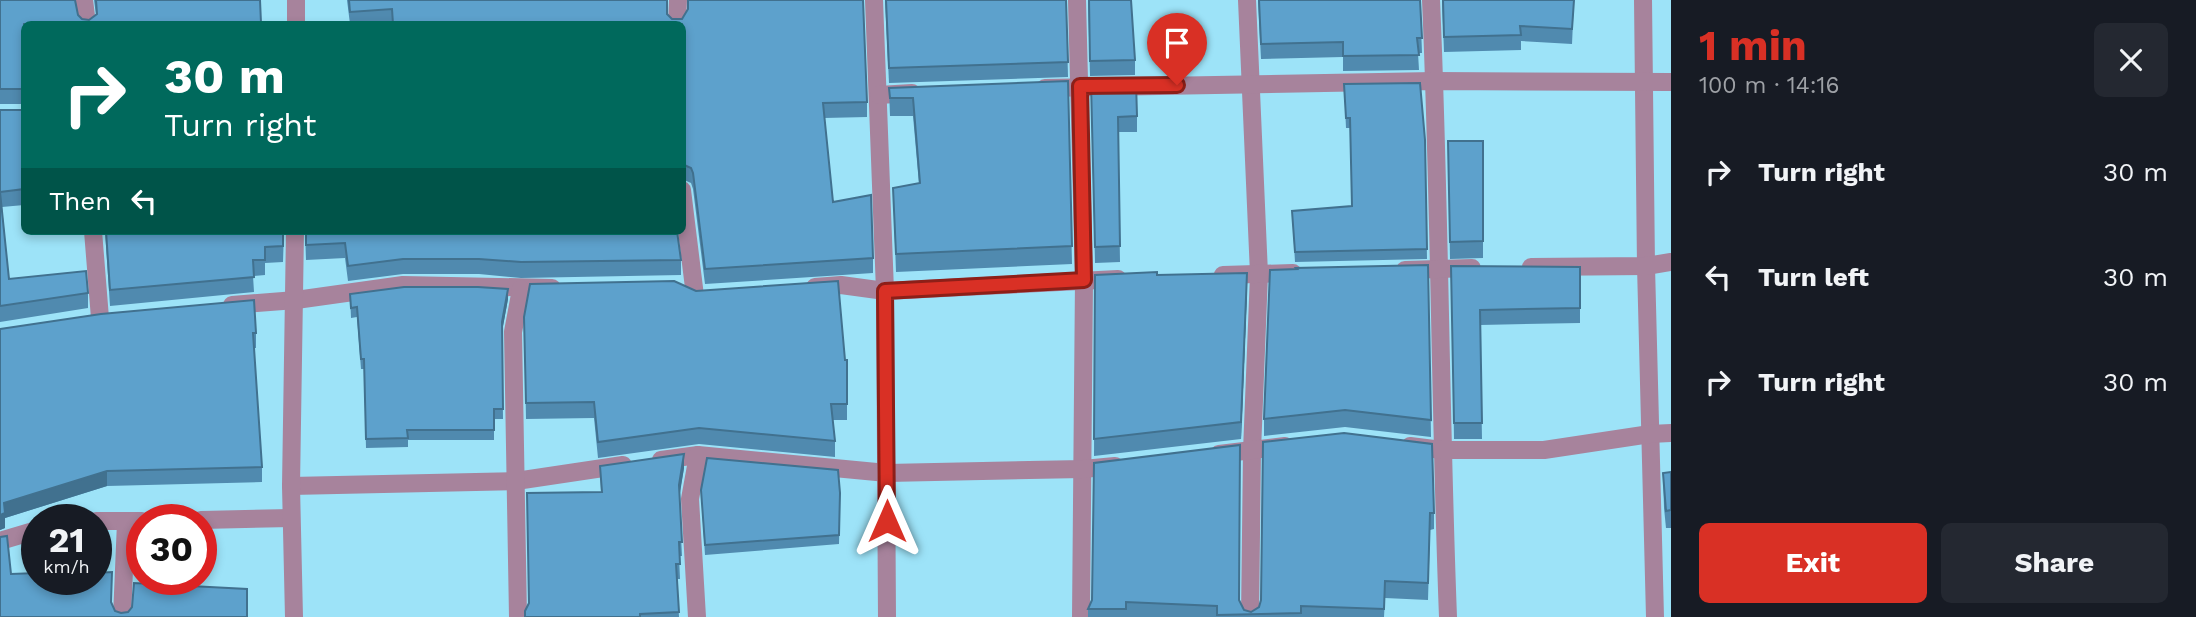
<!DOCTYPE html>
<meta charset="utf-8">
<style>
:root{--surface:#171b24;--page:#242831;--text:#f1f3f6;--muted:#9ea1a6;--accent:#d93025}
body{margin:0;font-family:"Work Sans",sans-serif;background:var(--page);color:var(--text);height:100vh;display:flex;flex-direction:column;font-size:26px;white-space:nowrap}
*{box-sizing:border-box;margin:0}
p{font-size:23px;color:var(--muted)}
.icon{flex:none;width:38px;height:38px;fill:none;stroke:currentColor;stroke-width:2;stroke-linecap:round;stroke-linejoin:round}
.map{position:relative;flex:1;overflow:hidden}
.details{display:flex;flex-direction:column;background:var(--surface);width:525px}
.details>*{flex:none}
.guide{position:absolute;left:21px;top:21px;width:665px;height:214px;border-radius:10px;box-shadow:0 4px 10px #0003;background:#00695c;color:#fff;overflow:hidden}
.speed{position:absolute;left:21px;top:504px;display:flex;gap:14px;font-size:35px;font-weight:700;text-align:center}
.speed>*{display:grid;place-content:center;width:91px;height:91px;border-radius:50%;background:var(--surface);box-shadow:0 4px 10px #0003;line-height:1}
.speed small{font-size:18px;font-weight:400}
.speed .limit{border:10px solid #d22;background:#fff;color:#111}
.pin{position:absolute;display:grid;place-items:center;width:60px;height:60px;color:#fff;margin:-72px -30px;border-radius:50% 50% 50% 0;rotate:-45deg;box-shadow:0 0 7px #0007}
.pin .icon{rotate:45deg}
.me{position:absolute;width:77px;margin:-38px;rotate:0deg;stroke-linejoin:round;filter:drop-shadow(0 0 5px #0008)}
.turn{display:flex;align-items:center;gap:24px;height:147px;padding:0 28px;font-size:32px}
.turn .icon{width:91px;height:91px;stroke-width:2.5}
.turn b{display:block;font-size:49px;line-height:60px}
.then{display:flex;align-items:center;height:66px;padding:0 28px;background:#0003;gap:14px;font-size:26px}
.round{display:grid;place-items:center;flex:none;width:74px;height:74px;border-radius:10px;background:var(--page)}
.summary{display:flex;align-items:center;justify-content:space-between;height:119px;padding:0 28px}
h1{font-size:42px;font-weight:700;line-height:52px;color:var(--accent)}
.action{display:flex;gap:14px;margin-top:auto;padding:14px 28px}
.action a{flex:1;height:80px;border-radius:10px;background:var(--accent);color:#fff;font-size:28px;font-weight:700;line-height:80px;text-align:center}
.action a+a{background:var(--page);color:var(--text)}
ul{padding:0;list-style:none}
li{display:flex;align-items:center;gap:21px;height:105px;padding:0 28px}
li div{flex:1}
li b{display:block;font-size:26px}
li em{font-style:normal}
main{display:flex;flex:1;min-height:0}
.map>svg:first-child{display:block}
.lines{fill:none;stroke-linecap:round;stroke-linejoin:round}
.minor{stroke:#a7839c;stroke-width:18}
.wall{fill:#508aaf}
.shaded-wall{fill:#41718f}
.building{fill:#5da1cc;stroke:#41718f;stroke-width:2}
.route-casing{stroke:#8d1f18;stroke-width:18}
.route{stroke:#d93025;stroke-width:12}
</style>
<main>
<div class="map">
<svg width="1671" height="617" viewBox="0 0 1671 617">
<rect width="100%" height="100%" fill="#9de3f8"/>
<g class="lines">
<g class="minor">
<polyline points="84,0 87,24"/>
<polyline points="874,0 885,291 887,617"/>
<polyline points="1077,0 1084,280 1081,617"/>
<polyline points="1247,0 1259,274 1252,451 1250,617"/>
<path d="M1431 0C1440 206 1440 411 1448 617"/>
<polyline points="1643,0 1646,266 1655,617"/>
<polyline points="296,24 296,0"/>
<polyline points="677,24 678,0"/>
<polyline points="1045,88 1434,81 1671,82"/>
<polyline points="879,95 912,93"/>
<polyline points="682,190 695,296"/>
<polyline points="93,231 100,318"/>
<polyline points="1531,267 1646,266 1671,262"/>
<polyline points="1405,270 1472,268"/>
<polyline points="1223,275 1293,273"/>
<polyline points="815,287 841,285 885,291 1118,279"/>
<polyline points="232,305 296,300 403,285 552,288"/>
<polyline points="1410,446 1442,450 1544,450 1650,434 1671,433"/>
<polyline points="1219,454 1285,446"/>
<polyline points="661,460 698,455 887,473 1083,469 1115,466"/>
<polyline points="291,486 516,481 623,465"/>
<polyline points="201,520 291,518"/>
<polyline points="96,521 142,521"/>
<polyline points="0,541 37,530"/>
<polyline points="122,617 126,522"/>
<polyline points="294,617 291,486 295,231"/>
<polyline points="518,617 513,332 521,289"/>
<polyline points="697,617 690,499 698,455"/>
</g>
</g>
<g class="wall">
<polygon points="0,0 78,15 82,19 89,20 96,15 94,0 260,0 261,24 24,24 24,104 0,104"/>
<polygon points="347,0 667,0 667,14 672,19 867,102 867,117 824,118 833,202 873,258 873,273 705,284 693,189 691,183 682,179 682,24 350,24"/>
<polygon points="885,0 1066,0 1068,77 889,83"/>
<polygon points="1088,0 1135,60 1135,75 1090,76"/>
<polygon points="1258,0 1420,0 1422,53 1418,53 1419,70 1343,71 1343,57 1261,59"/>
<polygon points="1442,0 1574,0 1572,44 1521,41 1521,50 1444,52"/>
<polygon points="1068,81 1072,264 896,272 893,188 919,184 913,116 890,116 889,88"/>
<polygon points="1344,84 1425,140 1427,259 1295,262 1292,211 1352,206 1350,128 1346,128"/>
<polygon points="1091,99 1137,116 1137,132 1118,132 1120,262 1095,263"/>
<polygon points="0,110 24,110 24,205 2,207 9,279 88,293 88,308 0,322"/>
<polygon points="1448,141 1483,141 1483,258 1450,259"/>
<polygon points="105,231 284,231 283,262 265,263 265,275 253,276 254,292 110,306"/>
<polygon points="305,231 681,260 681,275 521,278 479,274 403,274 348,281 345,258 306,260"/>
<polygon points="1428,265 1431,437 1345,427 1264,436 1264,419 1297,269"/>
<polygon points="1451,266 1580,267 1580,323 1480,325 1482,439 1454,439"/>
<polygon points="1095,275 1247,290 1241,439 1094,456"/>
<polygon points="696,291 845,360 847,360 847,420 833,420 835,441 835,457 699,444 598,458 594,418 526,419 524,317"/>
<polygon points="350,294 508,299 502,331 503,419 494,419 494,440 408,440 408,447 366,448 364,369 361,369 357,317 351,318"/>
<polygon points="0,329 256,333 256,348 254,348 262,467 262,482 107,486 5,518 5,528 0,530"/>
<polygon points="1263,442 1434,513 1434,529 1430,530 1428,600 1385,598 1384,617 1088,617 1088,609 1092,600 1239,601 1244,610 1251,612 1259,607 1261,600"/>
<polygon points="600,466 684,468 679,496 682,556 679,556 680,579 677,579 679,617 525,617 601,492"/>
<polygon points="1671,472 1671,528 1666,528 1664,508 1663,473"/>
<polygon points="701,490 840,493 839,544 705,555"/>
</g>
<g class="shaded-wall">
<polygon points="1247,273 1247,290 1241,439 1241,422"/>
<polygon points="508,289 508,299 502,332 502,322"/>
<polygon points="684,454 684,468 679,499 679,485"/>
<polygon points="107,471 107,486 5,518 5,528 0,530 0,515 4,503"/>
</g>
<g class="building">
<polygon points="0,0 75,0 78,15 82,19 89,20 97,14 96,0 260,0 261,23 249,23 249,24 24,24 24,89 0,89"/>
<polygon points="349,0 667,0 667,14 672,19 682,19 688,9 688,0 863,0 867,102 823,103 833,202 871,195 873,258 705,269 693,173 691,168 682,164 682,24 393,24 392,9 350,12"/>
<polygon points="886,0 1066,0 1068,62 889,68"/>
<polygon points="1089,0 1131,0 1135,60 1090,61"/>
<polygon points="1259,0 1420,0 1422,38 1417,38 1419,55 1343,56 1343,42 1261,44"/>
<polygon points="1443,0 1574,0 1572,29 1520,26 1521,35 1444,37"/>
<polygon points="1068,81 1072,246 896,254 893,188 920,183 913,98 890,98 889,88"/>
<polygon points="1136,82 1137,116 1118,117 1120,246 1095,247 1091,83"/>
<polygon points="1420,83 1425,140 1427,249 1295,252 1292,211 1352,206 1350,118 1346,118 1344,84"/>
<polygon points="0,110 24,110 24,189 0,192 9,279 86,271 88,293 0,306"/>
<polygon points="1448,141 1483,141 1483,241 1450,242"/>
<polygon points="106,231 283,231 283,246 265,247 265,260 253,260 254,277 110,290"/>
<polygon points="306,231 677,231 681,260 521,262 479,259 403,259 348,266 345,243 306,245"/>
<polygon points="1428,265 1431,420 1345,410 1264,419 1270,270 1297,269 1296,268"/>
<polygon points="1451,266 1580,267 1580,308 1480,310 1482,423 1454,423"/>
<polygon points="1157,272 1157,275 1247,273 1241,422 1094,439 1095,275"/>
<polygon points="674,281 696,291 838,281 845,360 847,360 847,404 831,404 835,441 699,428 598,442 594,402 526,403 524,317 530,284"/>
<polygon points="404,287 478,287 508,289 502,322 503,409 494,409 494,430 407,430 408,438 366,439 364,359 361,359 357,307 351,308 350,294"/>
<polygon points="254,300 256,333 253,333 262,467 107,471 4,503 5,513 0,515 0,329 101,314"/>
<polygon points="1344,433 1432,444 1434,513 1430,513 1428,583 1385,581 1384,609 1301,606 1301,613 1217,615 1217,606 1126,602 1126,609 1088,609 1092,600 1094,463 1240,445 1239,600 1244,610 1251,612 1259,607 1261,600 1263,442"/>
<polygon points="684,454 679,485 682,542 679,542 680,564 676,564 679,612 640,614 640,617 525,617 525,611 529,603 527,493 602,492 600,466"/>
<polygon points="707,458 838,470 840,493 839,535 705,545 701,490"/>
<polygon points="1671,472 1671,510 1666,511 1663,473"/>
<polygon points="7,536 11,574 37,573 37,579 96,579 96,573 112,572 111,602 115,611 121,613 128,612 132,607 134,583 247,589 247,617 0,617 0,537"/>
</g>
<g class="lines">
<g class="route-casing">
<polyline id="route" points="887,521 885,291 1084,280 1080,86 1177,85"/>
</g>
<use href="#route" class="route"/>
</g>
</svg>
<div class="speed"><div>21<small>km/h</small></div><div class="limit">30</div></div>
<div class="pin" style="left:1177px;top:85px;background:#d93025"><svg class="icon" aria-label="arrive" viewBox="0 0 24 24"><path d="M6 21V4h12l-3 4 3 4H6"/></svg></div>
<svg class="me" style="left:887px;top:521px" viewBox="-20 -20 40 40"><path d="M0-17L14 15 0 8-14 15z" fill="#d93025" stroke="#fff" stroke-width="4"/></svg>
<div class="guide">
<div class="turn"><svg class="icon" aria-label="right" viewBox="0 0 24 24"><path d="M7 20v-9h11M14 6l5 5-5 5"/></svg><div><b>30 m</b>Turn right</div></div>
<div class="then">Then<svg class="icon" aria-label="left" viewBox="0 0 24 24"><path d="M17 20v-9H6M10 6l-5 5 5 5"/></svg></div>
</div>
</div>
<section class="details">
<div class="summary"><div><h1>1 min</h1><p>100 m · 14:16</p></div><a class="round"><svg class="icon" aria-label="close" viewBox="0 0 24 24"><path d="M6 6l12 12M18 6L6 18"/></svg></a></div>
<ul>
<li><svg class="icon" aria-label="right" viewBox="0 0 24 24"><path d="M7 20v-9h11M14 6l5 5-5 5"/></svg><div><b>Turn right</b></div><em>30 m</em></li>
<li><svg class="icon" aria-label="left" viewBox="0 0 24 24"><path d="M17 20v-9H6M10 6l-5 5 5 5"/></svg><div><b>Turn left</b></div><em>30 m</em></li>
<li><svg class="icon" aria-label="right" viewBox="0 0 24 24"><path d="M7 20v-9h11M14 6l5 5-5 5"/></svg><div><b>Turn right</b></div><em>30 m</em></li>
</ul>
<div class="action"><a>Exit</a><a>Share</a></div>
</section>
</main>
